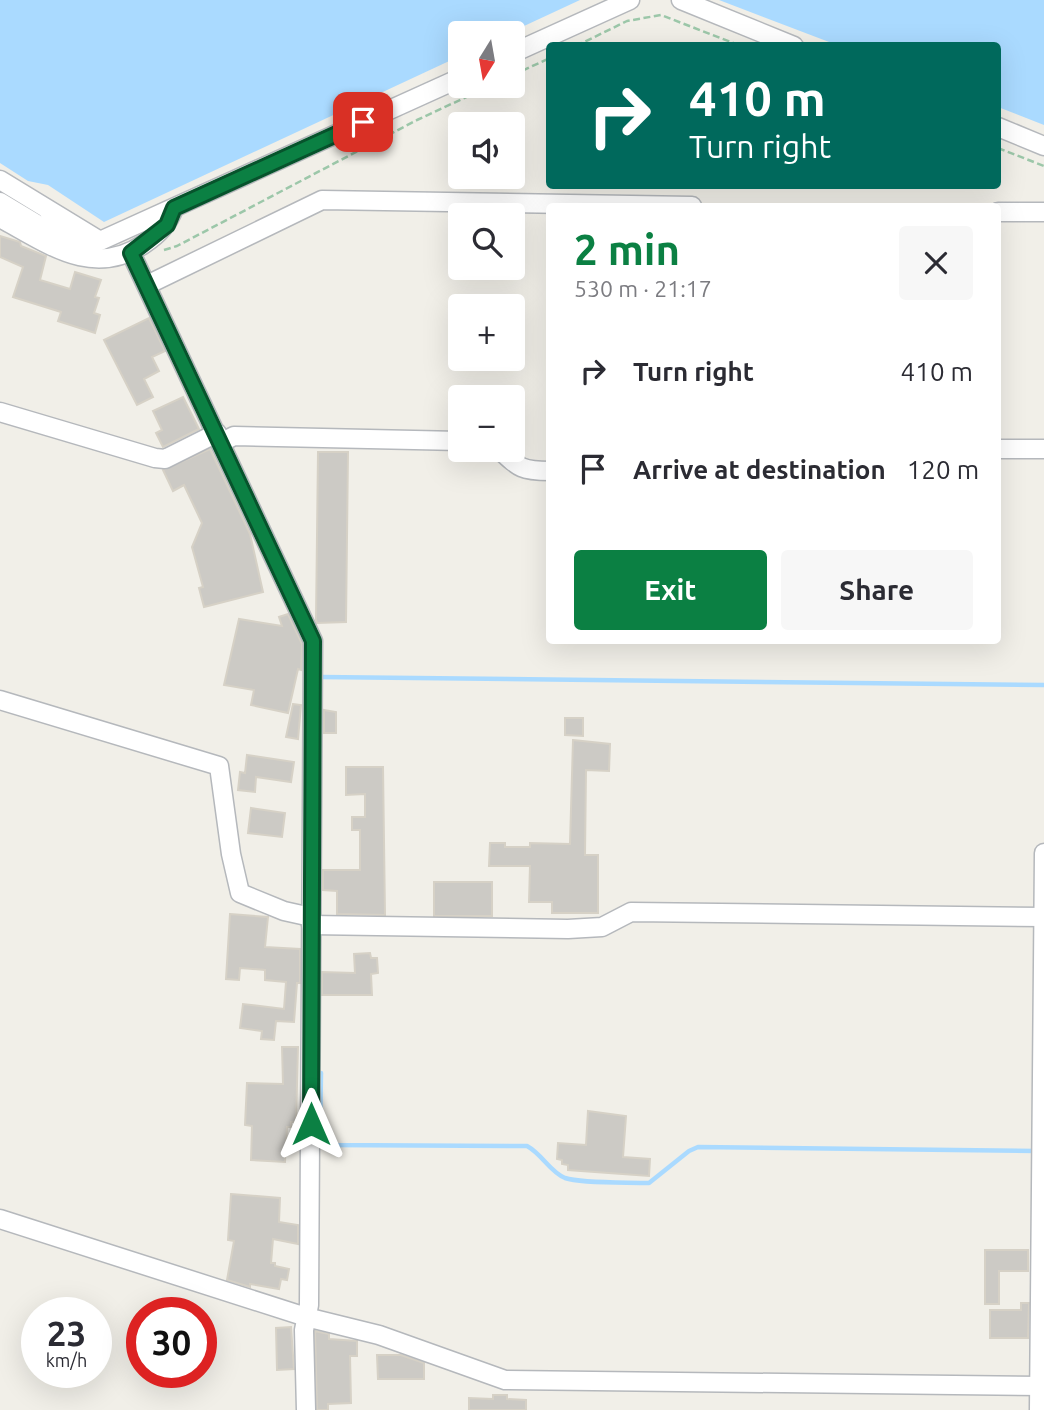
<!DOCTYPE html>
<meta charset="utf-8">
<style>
:root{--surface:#fff;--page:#f7f7f7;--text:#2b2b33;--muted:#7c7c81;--accent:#0b8043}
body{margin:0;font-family:Ubuntu,sans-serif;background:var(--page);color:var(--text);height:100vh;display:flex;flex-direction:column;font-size:26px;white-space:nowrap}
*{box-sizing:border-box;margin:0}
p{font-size:23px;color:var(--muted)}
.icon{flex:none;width:38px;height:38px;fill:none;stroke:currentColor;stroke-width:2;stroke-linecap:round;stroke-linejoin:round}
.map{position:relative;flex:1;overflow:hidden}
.panel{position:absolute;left:546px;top:203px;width:455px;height:441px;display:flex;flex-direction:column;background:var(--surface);border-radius:7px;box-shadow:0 7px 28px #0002}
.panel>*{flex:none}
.top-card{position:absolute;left:546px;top:42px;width:455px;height:147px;border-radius:7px;box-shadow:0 7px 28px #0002;background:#00695c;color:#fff;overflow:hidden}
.needle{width:46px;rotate:191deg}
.controls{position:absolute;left:448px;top:21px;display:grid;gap:14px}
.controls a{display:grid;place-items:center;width:77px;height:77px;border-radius:7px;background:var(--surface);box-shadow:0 7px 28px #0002;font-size:35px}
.speed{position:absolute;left:21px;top:1297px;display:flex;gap:14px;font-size:35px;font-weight:700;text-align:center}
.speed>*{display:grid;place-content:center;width:91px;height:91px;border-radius:50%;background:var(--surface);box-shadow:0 7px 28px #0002;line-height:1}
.speed small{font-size:18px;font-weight:400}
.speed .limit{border:10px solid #d22;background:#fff;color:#111}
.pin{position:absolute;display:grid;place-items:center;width:60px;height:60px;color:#fff;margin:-30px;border-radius:14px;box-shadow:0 4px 10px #0006}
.me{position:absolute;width:77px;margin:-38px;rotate:0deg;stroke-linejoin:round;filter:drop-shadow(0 0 5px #0008)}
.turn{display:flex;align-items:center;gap:24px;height:147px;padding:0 28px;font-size:32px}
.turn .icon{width:91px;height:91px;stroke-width:2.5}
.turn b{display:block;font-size:49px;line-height:60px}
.round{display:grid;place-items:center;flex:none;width:74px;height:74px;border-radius:7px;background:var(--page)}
.overview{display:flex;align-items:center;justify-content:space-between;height:119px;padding:0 28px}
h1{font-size:42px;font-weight:600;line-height:52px;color:var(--accent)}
.button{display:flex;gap:14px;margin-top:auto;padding:14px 28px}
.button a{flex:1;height:80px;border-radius:7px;background:var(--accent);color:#fff;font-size:28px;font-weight:600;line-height:80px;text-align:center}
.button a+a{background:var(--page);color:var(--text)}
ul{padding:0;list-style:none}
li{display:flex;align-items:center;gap:21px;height:98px;padding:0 28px}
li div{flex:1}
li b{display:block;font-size:26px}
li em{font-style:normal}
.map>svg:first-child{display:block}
.water{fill:#aadaff}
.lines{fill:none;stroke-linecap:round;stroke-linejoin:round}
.stream{stroke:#aadaff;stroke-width:4.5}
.building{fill:#cccac5;stroke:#d6d1c6;stroke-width:2}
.street-casing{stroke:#b5b8bc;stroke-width:21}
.path{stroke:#9cc7a9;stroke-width:2.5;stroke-dasharray:7 3.5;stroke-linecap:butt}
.street{stroke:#fff;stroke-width:18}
.route-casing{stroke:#07532c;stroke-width:18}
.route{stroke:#0b8043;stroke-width:12}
</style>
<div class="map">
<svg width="1044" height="1410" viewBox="0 0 1044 1410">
<rect width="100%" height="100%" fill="#f1efe8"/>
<g class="water">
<polygon points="0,0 580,0 509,33 460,33 460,56 104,222 48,185 28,181 0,163"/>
<polygon points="719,0 1044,0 1044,125 998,107 998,46 837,45"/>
</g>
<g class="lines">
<g class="stream">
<polyline points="320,677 1044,685"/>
<path d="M321 1073 320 1135 327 1145 527 1146C542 1154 550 1172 565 1178 583 1184 628 1182 649 1183L689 1151 698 1147 1036 1151"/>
</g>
</g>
<g class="building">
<polygon points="0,236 20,242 21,246 46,256 40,280 70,289 75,272 101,280 95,297 99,298 94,313 100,315 95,333 58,321 61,312 13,297 23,267 0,257"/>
<polygon points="149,318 165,351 152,357 159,371 144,379 153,397 137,405 104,340"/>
<polygon points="183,397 199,429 163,447 156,433 162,430 153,411"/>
<polygon points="210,449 250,534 263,592 204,607 199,588 203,587 192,547 202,523 184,485 173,491 163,470"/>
<polygon points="318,452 348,452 346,622 317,623 316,620"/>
<polygon points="288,614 302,644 301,670 298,669 288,713 251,705 254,690 224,685 239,619 282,626 279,617"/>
<polygon points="293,704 301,705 298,739 286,737"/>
<polygon points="324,710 336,712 336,733 324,733"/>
<polygon points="565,718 583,718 583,736 565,735"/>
<polygon points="573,740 610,744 609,771 586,770 585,855 598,855 598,913 552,913 552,902 529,902 530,866 489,866 490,843 505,843 505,847 530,847 530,843 570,844"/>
<polygon points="247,755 294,762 291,782 256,777 255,792 238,790 240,772 245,773"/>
<polygon points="346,767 383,767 385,915 337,914 337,891 323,890 323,870 360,870 360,830 352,830 352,817 365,817 365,794 346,795"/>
<polygon points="251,808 285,813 282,837 248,833"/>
<rect x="434" y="882" width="58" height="34"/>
<polygon points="230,914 268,917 265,947 300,949 300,983 297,983 294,1022 276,1021 274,1040 261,1039 262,1031 240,1028 243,1004 284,1009 286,982 265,980 265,970 240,968 239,980 226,979"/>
<polygon points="370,953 371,958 377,958 378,973 371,974 372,995 322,995 322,972 355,973 354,954"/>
<polygon points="282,1047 298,1047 296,1122 291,1122 291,1127 287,1127 285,1162 251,1160 252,1126 245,1125 247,1083 283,1084"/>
<polygon points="588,1111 626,1116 623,1157 650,1159 649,1176 568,1170 568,1165 562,1164 562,1160 557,1159 558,1143 586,1145"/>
<polygon points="231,1194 280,1198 279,1222 298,1225 298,1244 273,1239 271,1263 275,1263 275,1266 289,1269 287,1280 281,1279 279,1289 250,1284 250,1287 227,1280 234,1241 228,1240"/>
<polygon points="985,1250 1028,1250 1028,1271 999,1271 999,1304 985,1304"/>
<polygon points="1021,1303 1029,1303 1028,1338 990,1338 990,1310 1021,1310"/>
<polygon points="291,1327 294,1369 277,1370 276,1328"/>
<polygon points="315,1331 329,1334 329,1339 357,1341 357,1356 350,1356 351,1403 328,1404 328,1410 317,1410"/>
<polygon points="377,1355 401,1355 424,1363 424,1379 378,1379"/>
<polygon points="493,1395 507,1395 507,1399 526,1400 526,1410 469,1410 469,1398 493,1399"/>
</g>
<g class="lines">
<g class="street-casing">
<g id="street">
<polyline points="681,0 794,46"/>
<polyline points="513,53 630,0"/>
<polyline points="998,127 1044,146"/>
<polyline points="0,180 100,241 460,78"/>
<polyline points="0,202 35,223 51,238"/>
<polyline points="49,212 55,228 94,254"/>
<polyline points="998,212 1044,212"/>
<path d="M0 218C47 243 92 279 144 244 159 234 168 224 174 208"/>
<polyline points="131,253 313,641 309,1305 304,1330 306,1410"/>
<polyline points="147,285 322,200 692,206"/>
<polyline points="0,412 155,458 165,459 217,433"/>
<polyline points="222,442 234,436 460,441"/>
<polyline points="998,449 1044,449"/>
<path d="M500 450C519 468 522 471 550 471"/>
<polyline points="0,700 219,766 231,854 240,893 284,911 311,917"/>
<polyline points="311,925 568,929 602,927 631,912 1044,917"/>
<polyline points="0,1219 306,1317 379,1335 505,1380 1044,1386"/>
<polyline points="1039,1410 1044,853"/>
</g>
</g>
<g class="path">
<polyline points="576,46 627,21 661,15 741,46"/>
<polyline points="513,75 550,58"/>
<polyline points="998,148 1044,166"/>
<polyline points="164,250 177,246 417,120 490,86"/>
</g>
<use href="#street" class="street"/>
</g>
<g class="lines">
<g class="route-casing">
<polyline id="route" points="311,1124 313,641 131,253 167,225 174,208 363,122"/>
</g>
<use href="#route" class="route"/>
</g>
</svg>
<div class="controls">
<a><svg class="needle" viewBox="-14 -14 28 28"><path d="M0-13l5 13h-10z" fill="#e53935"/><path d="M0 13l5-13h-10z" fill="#7c7c81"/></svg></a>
<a><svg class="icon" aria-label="sound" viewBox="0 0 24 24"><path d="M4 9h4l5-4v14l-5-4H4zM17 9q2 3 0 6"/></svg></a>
<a><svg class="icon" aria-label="search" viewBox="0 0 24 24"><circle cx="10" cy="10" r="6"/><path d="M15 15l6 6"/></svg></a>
<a>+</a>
<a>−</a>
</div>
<div class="speed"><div>23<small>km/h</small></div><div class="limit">30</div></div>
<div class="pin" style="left:363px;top:122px;background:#d93025"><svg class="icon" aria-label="arrive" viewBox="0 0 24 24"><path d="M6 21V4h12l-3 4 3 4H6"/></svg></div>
<svg class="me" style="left:311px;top:1124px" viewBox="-20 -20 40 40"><path d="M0-17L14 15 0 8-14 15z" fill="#0b8043" stroke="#fff" stroke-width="4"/></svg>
<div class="top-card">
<div class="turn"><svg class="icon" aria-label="right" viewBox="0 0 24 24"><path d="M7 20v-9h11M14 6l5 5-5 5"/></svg><div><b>410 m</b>Turn right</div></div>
</div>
<section class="panel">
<div class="overview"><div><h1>2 min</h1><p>530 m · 21:17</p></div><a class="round"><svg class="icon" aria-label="close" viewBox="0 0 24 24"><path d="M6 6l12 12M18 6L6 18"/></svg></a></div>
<ul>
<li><svg class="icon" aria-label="right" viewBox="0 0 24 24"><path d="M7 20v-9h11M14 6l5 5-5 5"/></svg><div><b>Turn right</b></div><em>410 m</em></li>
<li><svg class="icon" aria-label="arrive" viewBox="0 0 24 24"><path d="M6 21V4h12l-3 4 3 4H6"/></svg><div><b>Arrive at destination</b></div><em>120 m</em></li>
</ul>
<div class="button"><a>Exit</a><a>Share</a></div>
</section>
</div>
